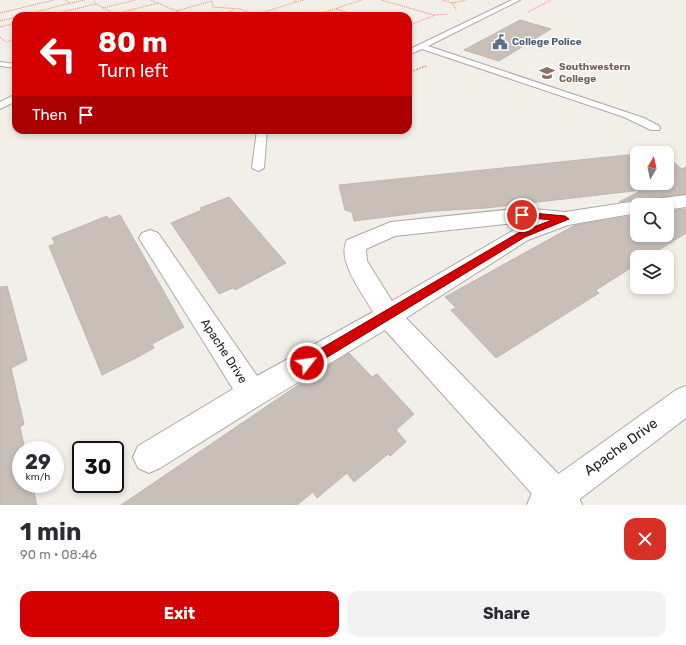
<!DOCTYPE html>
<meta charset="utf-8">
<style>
:root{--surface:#fff;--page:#f2f2f3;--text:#2b2b33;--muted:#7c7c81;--accent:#d40000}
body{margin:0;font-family:Rubik,sans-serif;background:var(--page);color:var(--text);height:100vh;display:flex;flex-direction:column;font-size:15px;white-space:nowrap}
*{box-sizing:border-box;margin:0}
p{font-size:13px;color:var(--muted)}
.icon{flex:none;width:22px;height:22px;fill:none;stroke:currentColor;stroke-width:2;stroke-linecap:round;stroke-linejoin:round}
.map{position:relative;height:505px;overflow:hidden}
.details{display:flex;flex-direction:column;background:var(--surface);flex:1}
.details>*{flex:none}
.top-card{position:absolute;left:12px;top:12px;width:400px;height:122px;border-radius:12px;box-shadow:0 2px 6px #0003;background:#d40000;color:#fff;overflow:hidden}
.needle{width:26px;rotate:9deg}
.controls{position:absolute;left:630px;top:146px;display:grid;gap:8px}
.controls a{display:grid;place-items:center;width:44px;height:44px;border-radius:8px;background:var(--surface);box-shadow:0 2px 6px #0003;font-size:20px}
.speed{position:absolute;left:12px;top:441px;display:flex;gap:8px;font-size:20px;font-weight:700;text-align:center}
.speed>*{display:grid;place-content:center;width:52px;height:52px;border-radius:50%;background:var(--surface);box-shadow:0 2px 6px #0003;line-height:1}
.speed small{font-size:10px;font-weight:400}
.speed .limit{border:2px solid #111;border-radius:6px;background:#fff;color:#111}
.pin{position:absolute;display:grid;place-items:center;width:34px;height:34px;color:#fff;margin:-17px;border:2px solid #fff;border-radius:50%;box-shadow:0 1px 4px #0007}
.me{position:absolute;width:44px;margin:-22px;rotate:60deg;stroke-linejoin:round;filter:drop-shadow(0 0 3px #0008)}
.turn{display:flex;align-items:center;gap:14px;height:84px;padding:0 20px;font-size:18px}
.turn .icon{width:52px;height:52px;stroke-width:2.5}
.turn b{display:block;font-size:28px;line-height:34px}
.then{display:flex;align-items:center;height:38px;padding:0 20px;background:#0003;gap:8px;font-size:15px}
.round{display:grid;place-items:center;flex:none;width:42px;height:42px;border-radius:12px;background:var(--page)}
.head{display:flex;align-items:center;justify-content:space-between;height:68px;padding:0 20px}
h1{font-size:24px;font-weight:700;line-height:30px}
.cta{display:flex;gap:8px;margin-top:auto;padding:8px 20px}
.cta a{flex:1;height:46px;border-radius:12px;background:var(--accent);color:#fff;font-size:16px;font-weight:700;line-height:46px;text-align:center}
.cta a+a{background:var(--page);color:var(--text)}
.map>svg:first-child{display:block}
.building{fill:#c7bfb8;stroke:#c4b6ab}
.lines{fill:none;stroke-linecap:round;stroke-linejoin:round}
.service-casing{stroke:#a9a9a9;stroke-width:2}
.minor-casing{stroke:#a9a9a9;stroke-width:2}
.tertiary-casing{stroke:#a9a9a9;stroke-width:2}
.path-far1{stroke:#fa8072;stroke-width:1;stroke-dasharray:1 1;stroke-linecap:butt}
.path{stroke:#fa8072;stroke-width:1.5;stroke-dasharray:1.5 1.5;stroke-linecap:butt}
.service{fill:#fff;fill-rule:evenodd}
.minor{fill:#fff;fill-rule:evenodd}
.tertiary{fill:#fff;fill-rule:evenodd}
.route{fill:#d40000;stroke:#8a0000}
.labels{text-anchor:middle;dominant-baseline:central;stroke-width:3;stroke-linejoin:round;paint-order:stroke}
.far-service-label{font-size:10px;font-weight:bold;fill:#4e5e75;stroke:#fff;text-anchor:start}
.far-education-label{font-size:10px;font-weight:bold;fill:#785e54;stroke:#fff;text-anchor:start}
.street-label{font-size:12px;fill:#222;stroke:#fff}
.near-street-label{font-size:14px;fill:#222;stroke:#fff}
</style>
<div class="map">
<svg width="686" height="505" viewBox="0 0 686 505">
<rect width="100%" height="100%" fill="#f2efe9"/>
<g class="building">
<polygon points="520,20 551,29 499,61 464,50"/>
<polygon points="637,154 637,183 667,183 667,157 682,169 686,167 686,194 648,199 644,203 637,200 619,202 642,190 486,208 434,211 354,221 352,212 345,210 339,185"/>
<polygon points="229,197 286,263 235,290 233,288 219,294 171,223 202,210 200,208"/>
<polygon points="686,209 686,233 648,257 637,257 637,264 596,290 599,293 496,358 451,310 456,308 445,297 575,225 637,215 637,235 667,235 667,211"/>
<polygon points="120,215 184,327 152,344 154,348 140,356 102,375 49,246 55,244 52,238 107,216 108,219"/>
<polygon points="7,286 27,360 11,368 24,424 20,427 25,450 21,450 21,484 32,484 37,505 0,505 0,287"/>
<polygon points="349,353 372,377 377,374 414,414 396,430 406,442 390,456 388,454 354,482 347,473 317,498 313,492 297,505 121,505 304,381"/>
</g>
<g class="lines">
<g class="service-casing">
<g id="service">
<polygon points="512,0 520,0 428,46 644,118 659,126 660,128 659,130 651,130 624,117 422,49 408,55 408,50"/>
<polygon points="0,62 16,64 16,68 0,66"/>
<polygon points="16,94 16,101 0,109 0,102"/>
<polygon points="257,130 267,130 264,168 258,171 252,168"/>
</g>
</g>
<g class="minor-casing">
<path id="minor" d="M686 195V207L667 210V205H637V213L568 225 528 240 406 318 577 493 582 505H542L385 330 262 404 160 468 149 473 138 468 133 457 138 446 233 389 139 238 142 233 150 230 158 233 257 376 373 312C363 294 336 260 347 240L391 222 523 208 565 212 637 201 645 205 648 200ZM523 222 533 223 514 230 392 301 367 261 366 249 395 236Z"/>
</g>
<g class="tertiary-casing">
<polygon id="tertiary" points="686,386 686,418 572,505 527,505 532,493 676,390"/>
</g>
<g class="path-far1">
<polyline points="381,0 434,15"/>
<polyline points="442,0 453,3 456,10"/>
<polyline points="296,2 304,0"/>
<polyline points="70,3 85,0"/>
<polyline points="158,3 188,16"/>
<polyline points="453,3 466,0"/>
<polyline points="96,4 115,14 108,16"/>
<polyline points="103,8 136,0"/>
<polyline points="240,9 256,15"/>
<polyline points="336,9 359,16"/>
<polyline points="176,11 212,1 213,7 240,9"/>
<polyline points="528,12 551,0"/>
<polyline points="0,13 54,0"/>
<polyline points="255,15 296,2 294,0"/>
<polyline points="21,16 70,3 65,0"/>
<polyline points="46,16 96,4 93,0"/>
<polyline points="117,16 115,14 158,3 151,0"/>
<polyline points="216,16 235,10"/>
<polyline points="313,16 362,0"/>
<polyline points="0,21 16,17"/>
<polyline points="408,26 435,15 447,14"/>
<polyline points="0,27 16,23"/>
<polyline points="0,37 6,42 16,39"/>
</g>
<polyline class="path" points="408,73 426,66"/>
<use href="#service" class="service"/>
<use href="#minor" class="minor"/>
<use href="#tertiary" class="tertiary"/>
</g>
<polygon class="route" points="522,212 565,216 569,219 525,237 311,367 307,368 303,367 301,363 303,359 518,233 552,220 520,217 518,215"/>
<defs>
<g id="civic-bare" transform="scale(1.2)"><path d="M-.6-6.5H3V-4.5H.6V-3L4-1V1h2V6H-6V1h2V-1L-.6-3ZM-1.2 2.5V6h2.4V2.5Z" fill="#5c6f8a" stroke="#fff" stroke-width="2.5" paint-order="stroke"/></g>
<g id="university-bare" transform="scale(1.2)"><path d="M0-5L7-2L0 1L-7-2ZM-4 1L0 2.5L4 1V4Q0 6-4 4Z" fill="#8d6e63" stroke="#fff" stroke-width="2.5" paint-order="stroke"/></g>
</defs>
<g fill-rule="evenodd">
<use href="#civic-bare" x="500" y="42"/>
<use href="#university-bare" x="547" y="73"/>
</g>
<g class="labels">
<g class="far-service-label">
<text x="512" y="42">College Police</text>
</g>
<g class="far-education-label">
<text x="559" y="67">Southwestern<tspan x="559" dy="12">College</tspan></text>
</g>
<g class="street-label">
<text transform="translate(224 351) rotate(57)">Apache Drive</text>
</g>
<g class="near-street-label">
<text transform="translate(621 447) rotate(-36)">Apache Drive</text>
</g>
</g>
</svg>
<div class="controls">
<a><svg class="needle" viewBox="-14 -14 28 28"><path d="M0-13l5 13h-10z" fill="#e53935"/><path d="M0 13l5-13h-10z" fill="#7c7c81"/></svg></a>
<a><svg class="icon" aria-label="search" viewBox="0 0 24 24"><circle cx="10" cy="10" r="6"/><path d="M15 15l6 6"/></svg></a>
<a><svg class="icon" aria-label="layers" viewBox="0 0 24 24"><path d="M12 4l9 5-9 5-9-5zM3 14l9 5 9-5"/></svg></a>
</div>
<div class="speed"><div>29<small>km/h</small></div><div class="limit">30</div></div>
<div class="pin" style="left:522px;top:215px;background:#d93025"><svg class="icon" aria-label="arrive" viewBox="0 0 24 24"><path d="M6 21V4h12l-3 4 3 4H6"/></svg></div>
<svg class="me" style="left:307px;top:363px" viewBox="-20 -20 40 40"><circle r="17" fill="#d40000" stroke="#fff" stroke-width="3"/><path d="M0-11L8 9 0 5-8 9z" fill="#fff"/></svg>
<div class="top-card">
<div class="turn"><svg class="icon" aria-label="left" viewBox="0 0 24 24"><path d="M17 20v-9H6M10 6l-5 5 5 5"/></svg><div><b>80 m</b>Turn left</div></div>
<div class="then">Then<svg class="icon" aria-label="arrive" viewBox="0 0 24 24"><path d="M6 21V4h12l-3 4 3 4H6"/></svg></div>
</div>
</div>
<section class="details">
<div class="head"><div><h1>1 min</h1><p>90 m · 08:46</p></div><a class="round" style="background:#d93025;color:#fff"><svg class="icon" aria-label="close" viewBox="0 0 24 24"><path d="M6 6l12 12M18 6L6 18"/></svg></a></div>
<div class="cta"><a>Exit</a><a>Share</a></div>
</section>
